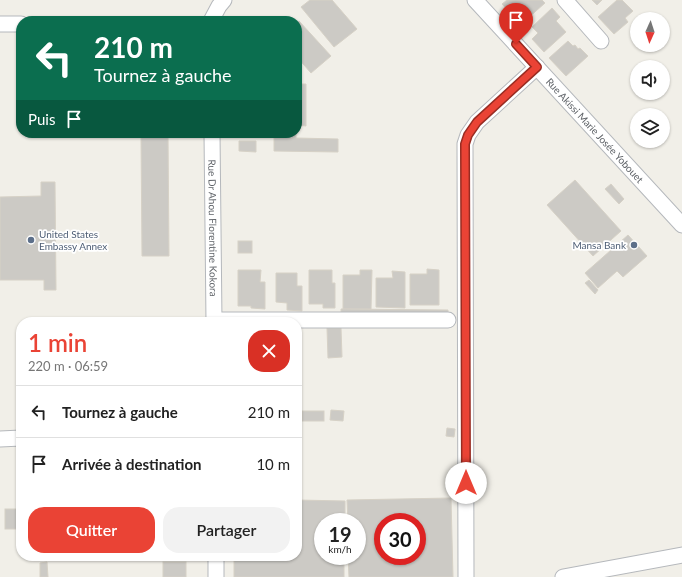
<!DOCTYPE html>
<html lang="fr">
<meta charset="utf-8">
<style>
:root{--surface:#fff;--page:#f2f2f2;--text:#222;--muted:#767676;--line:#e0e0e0;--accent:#ea4335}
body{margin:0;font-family:Lato,sans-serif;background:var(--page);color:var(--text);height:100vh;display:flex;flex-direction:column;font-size:15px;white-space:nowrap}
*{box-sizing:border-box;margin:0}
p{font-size:13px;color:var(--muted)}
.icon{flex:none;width:22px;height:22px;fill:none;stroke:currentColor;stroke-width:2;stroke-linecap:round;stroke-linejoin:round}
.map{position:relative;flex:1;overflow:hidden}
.details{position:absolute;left:16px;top:317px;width:286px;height:244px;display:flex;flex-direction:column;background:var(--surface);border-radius:16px;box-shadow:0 1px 3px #0004}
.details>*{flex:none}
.guide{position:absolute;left:16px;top:16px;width:286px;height:122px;border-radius:16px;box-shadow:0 1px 3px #0004;background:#0b6e4f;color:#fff;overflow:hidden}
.needle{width:26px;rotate:183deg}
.buttons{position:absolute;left:630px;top:12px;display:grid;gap:8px}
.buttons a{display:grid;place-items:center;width:40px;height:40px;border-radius:50%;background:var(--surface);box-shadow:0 1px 3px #0004;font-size:20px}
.speed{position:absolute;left:314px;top:513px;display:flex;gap:8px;font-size:20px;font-weight:700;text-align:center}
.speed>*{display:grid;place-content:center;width:52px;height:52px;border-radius:50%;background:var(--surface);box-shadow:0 1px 3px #0004;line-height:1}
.speed small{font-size:10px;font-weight:400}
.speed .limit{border:6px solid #d22;background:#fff;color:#111}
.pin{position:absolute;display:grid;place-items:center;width:34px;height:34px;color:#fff;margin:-41px -17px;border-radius:50% 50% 50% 0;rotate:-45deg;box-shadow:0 0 4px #0007}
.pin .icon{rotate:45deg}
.me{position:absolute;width:44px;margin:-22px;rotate:0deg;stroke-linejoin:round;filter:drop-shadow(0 0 3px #0008)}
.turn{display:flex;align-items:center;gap:14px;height:84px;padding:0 12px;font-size:18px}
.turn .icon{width:52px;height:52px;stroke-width:2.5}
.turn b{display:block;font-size:28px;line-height:34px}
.then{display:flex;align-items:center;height:38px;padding:0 12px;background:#0003;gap:8px;font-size:15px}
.round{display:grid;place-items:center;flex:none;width:42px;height:42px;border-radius:16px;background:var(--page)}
.headline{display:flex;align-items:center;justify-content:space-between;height:68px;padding:0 12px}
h1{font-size:24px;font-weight:600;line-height:30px;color:var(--accent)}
.button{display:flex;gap:8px;margin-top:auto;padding:8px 12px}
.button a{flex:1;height:46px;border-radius:16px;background:var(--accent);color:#fff;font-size:16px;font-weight:600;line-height:46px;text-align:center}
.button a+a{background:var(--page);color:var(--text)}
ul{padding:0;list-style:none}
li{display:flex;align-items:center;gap:12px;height:52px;padding:0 12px;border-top:1px solid var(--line)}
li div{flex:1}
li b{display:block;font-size:15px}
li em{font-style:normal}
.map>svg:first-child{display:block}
.building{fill:#cccac5;stroke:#d6d1c6;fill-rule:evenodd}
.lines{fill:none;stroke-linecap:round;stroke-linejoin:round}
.street-casing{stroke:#b5b8bc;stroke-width:17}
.street{stroke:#fff;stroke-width:15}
.route-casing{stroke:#982c22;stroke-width:10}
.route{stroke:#ea4335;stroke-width:7}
.service-dot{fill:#5c6f8a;stroke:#fff;stroke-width:1.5}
.labels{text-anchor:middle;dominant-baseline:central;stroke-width:3.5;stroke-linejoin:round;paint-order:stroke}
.street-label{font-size:10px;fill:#5f6368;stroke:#fff}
.service-label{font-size:10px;fill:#4e5e75;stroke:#fff;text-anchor:start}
</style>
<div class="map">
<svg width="682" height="577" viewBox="0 0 682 577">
<rect width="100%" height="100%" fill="#f1efe8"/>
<g class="building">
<polygon points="310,0 332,0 357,29 334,47 301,7"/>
<polygon points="507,0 542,0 545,3 527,19 525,17 519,22 502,4"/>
<polygon points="592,0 602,0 597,5"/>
<polygon points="617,0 622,0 633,11 625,18 628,22 614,34 598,17"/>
<polygon points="552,8 560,17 556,21 566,32 544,52 532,39 538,33 532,27"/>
<polygon points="299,21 331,56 311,73 297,57 297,23"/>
<polygon points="568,41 573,46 575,45 578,49 580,48 588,56 566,76 549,58"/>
<polygon points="297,84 306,84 306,126 297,125"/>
<polygon points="121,133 168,133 169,256 142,256 141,136 121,136"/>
<polygon points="274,133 296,133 296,138 338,139 338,152 274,151"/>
<polygon points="239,141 256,141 256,152 239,151"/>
<polygon points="575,180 621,231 593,256 547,205"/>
<polygon points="41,182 55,182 56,290 44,290 44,280 0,280 0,197 41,196"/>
<polygon points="611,184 624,199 619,204 605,189"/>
<polygon points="628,235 647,256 623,277 617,271 598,288 585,273"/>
<rect x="238" y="241" width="14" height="12"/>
<polygon points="427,269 439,270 439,305 410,305 410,274 427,274"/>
<polygon points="238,270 261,270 260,282 265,282 265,309 251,308 251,306 238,306"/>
<polygon points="309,270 332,270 332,283 335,283 335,308 323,308 323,304 309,304"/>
<polygon points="360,270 372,270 371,309 343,309 343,275 360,275"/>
<polygon points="392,271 405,272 405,308 376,307 376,278 393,278"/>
<polygon points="276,273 297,273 297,286 302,286 302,311 287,310 287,303 276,302"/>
<polygon points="589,280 598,290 595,294 585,283"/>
<polygon points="341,309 448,310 448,317 341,316"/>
<polygon points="327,328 341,328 342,357 328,358"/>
<polygon points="331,410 344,411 343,421 330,420"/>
<rect x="302" y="411" width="22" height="10"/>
<polygon points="447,428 455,429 454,437 446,436"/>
<path d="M451 498 453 577H349L348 556H357V522H348L347 500ZM383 522H417V556H383Z"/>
<polygon points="297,500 345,501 345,522 323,522 323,556 344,556 344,577 234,577 234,556 297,556"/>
<rect x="5" y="509" width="13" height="20"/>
<polygon points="47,562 48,577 40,577 40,563"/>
<rect x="163" y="562" width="23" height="15"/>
</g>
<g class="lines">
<g class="street-casing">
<g id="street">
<path id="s1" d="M475 0 682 225"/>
<polyline points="565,0 601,41"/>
<polyline points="211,21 219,6 224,0"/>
<polyline points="0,24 21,24"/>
<path id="s2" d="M212 133 214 322"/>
<polyline points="214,320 448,320"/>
<polyline points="0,439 21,438"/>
<polyline points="216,556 216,577"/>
<polyline points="466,577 465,144 468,135 477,122 537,67"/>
<polyline points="563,577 682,555"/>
</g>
</g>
<use href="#street" class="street"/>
</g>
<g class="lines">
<g class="route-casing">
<polyline id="route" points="466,483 465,144 468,135 477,122 537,67 516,44"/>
</g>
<use href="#route" class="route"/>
</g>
<g class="service-dot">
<circle cx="31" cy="240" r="4"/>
<circle cx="634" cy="245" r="4"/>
</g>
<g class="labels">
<g class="street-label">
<text stroke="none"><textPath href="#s1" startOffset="177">Rue Akissi Marie Josée Yobouet</textPath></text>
<text stroke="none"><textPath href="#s2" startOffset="95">Rue Dr Ahou Florentine Kokora</textPath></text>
</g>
<g class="service-label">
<text x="39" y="234">United States<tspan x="39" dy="12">Embassy Annex</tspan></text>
<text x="626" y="245" text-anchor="end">Mansa Bank</text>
</g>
</g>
</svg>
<div class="buttons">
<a><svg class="needle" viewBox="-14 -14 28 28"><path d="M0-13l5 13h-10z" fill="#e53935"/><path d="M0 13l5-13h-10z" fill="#767676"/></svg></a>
<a><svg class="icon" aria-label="sound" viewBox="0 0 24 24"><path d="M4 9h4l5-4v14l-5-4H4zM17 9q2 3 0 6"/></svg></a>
<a><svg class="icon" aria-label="layers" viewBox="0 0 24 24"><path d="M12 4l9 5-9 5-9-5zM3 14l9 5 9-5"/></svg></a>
</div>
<div class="speed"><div>19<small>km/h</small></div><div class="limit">30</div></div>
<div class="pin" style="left:516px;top:44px;background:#d93025"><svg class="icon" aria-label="arrive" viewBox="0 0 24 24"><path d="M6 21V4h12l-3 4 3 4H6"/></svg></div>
<svg class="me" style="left:466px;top:483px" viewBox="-20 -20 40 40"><circle r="19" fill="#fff"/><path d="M0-13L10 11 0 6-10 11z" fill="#ea4335"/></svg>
<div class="guide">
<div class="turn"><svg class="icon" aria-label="left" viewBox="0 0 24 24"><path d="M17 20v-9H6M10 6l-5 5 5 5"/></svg><div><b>210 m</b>Tournez à gauche</div></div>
<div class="then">Puis<svg class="icon" aria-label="arrive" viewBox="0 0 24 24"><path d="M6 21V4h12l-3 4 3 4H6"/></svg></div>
</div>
<section class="details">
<div class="headline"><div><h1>1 min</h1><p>220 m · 06:59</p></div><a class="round" style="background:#d93025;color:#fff"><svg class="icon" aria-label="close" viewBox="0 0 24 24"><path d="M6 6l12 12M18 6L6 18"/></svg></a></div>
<ul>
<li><svg class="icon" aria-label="left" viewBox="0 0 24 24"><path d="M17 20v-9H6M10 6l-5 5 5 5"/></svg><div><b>Tournez à gauche</b></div><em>210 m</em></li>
<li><svg class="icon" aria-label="arrive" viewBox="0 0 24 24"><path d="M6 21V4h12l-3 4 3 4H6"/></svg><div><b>Arrivée à destination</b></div><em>10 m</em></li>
</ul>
<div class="button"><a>Quitter</a><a>Partager</a></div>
</section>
</div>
